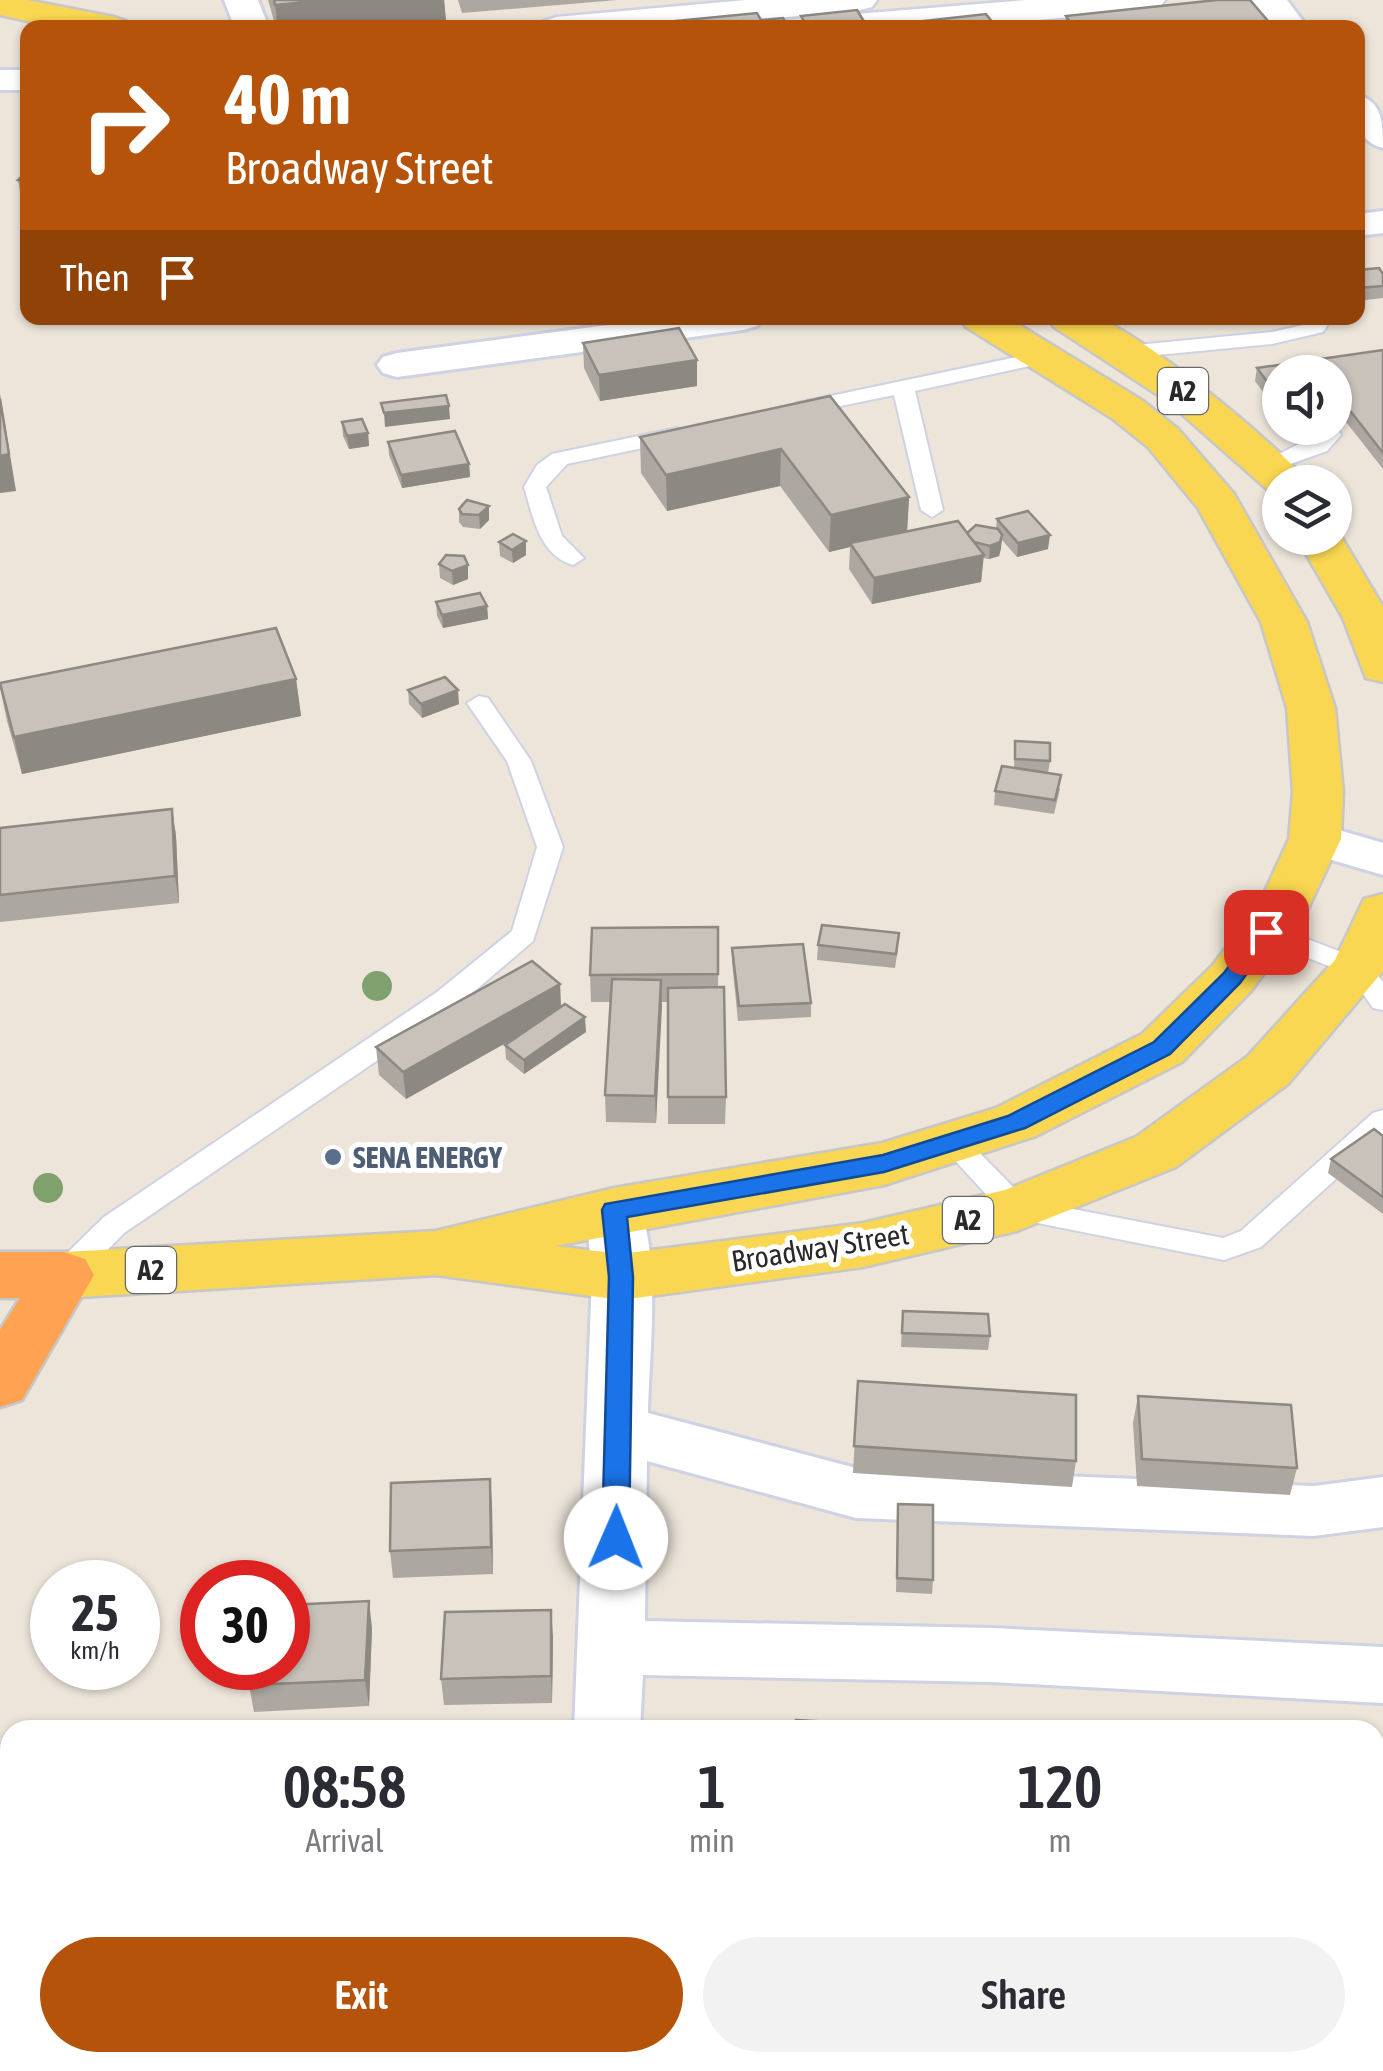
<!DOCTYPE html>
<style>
:root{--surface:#fff;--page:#f2f2f3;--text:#2b2b33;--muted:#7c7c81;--accent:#b45309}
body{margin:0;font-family:"Asap Condensed",sans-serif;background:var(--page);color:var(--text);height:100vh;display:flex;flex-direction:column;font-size:38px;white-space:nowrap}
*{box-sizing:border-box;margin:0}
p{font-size:32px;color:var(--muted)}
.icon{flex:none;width:55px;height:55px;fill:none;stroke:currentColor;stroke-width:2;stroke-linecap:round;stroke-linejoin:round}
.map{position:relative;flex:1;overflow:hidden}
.sheet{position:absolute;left:0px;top:1720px;width:1385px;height:352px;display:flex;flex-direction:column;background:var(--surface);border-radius:30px 30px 0 0;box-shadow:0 2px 8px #0004}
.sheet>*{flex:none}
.banner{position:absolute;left:20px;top:20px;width:1345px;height:305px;border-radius:20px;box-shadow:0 2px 8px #0004;background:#b45309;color:#fff;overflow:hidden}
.controls{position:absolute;left:1262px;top:355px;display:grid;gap:20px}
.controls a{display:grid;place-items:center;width:90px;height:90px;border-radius:50%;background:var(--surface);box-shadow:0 2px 8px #0004;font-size:50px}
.speed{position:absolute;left:30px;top:1560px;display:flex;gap:20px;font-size:50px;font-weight:700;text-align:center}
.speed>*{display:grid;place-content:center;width:130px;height:130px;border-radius:50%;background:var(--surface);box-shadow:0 2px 8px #0004;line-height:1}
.speed small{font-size:25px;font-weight:400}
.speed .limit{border:15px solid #d22;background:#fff;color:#111}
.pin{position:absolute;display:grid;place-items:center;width:85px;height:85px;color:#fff;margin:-42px;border-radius:20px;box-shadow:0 5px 15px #0006}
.me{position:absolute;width:110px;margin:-55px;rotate:1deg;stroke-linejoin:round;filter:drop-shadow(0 0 8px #0008)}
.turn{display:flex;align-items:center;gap:35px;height:210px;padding:0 40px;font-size:45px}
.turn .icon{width:130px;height:130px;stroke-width:2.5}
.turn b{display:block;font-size:70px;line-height:85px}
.then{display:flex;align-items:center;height:95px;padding:0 40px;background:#0003;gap:20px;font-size:38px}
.eta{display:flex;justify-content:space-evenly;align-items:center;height:170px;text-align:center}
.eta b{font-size:60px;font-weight:600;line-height:70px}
.cta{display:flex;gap:20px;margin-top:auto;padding:20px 40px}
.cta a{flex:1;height:115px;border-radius:60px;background:var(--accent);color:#fff;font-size:40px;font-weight:600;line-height:115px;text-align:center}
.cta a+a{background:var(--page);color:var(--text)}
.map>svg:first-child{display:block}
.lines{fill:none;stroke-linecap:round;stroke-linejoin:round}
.lane-casing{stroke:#cfd2e3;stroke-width:4}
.street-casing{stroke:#cfd2e3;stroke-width:6}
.secondary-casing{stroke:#cfd2e3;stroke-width:5}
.primary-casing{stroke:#c7c7c7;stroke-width:5}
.highway-casing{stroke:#c7c7c7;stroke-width:5}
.lane{fill:#fff;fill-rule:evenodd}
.street{fill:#fff;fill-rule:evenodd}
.secondary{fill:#fff;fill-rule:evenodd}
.primary{fill:#f9d752;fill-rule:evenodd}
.highway{fill:#ffa252;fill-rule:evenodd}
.tree{fill:#7ea16e}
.wall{fill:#aca7a0}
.shaded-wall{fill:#8c8882}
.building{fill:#c8c2ba;stroke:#8c8882;stroke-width:2.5}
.route{fill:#1a73e8;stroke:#114b97;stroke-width:2.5}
.service-dot{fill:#5c6f8a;stroke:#fff;stroke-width:4}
.labels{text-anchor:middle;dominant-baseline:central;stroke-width:10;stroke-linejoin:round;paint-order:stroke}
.shield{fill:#fff;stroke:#696969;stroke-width:2.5}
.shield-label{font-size:28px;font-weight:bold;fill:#292929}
.service-label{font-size:30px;font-weight:bold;fill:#4e5e75;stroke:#fff;text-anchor:start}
.street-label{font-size:30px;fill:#292929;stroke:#fff}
</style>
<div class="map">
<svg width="1383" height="2071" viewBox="0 0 1383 2071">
<rect width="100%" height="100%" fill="#ede5da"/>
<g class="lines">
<g class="lane-casing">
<g id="lane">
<polygon points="1312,318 1332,318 1323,332 1272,344 1126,358 1116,352 1126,346 1272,332 1308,324"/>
<polygon points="1045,351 1055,357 1052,361 915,391 943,510 932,517 921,510 894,395 797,415 786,409 797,403"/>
<polygon points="1335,425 1341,435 1327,451 1268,472 1257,465 1319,434 1316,428"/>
<path d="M677 428 688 434 685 439 567 464 546 487 562 536 584 558 573 565C539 555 533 516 524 487L537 465 552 454Z"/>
<polygon points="479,696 488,698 531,761 563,847 533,941 457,1006 124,1233 75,1283 53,1283 49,1275 53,1267 104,1217 437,992 512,931 537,847 507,761 467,703"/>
<polygon points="1266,923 1367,962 1383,982 1383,1010 1373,1008 1349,974 1257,938 1253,932 1257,926"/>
<polygon points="1383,1110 1383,1136 1261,1247 1224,1260 1007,1217 938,1142 942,1135 962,1135 1026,1200 1223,1238 1241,1231 1373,1113"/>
</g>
</g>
<g class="street-casing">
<g id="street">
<polygon points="224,0 258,0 269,28 235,28"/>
<polygon points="1252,0 1287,0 1308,28 1274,28"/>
<rect x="0" y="70" width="28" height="20"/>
<path d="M1358 95C1383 102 1383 124 1383 148 1356 141 1357 119 1358 95Z"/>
<polygon points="1383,211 1383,233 1358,236 1358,214"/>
<polygon points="660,318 763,318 757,326 743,330 397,377 383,373 377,365 383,357 397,353"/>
<polygon points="1315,823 1383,843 1383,875 1298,850 1291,839 1298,828"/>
<path d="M614 1189 634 1195C663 1247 649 1354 648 1413L856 1468 1314 1486 1383 1477V1527L1314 1536 856 1518 647 1461 645 1621 991 1628 1383 1647V1703L991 1682 643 1675 640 1730H574L592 1277 586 1210 594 1195Z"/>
<rect x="546" y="2062" width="72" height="9"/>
</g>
</g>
<g class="secondary-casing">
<g id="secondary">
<polygon points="746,0 877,0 872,7 860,10 675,28 539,28 544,21 556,17"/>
<polygon points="1026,0 1165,0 1160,7 1148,10 949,28 803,28 808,21 820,17"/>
</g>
</g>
<g class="primary-casing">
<g id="primary">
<polygon points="0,0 27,0 114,17 126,21 131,28 60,28 0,15"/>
<polygon points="960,318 1008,318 1143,401 1178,429 1234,494 1307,622 1335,708 1343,792 1341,839 1303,919 1251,991 1182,1062 1036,1136 884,1185 555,1246 621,1254 863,1223 1005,1190 1136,1137 1248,1056 1335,960 1364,899 1383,894 1383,971 1288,1084 1176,1167 1017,1231 863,1267 621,1300 436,1275 64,1298 43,1291 34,1275 43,1259 64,1252 436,1231 614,1188 882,1143 996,1108 1142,1034 1213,965 1260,902 1289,839 1293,792 1287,708 1261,622 1198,508 1148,447 1113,419 966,327"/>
<path d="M1048 318C1061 317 1080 315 1094 318 1131 324 1284 449 1307 482H1280V494L1269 491 1167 401 1054 327Z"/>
<polygon points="1336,528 1383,607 1383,682 1366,678 1343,618 1297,538 1335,538"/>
</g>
</g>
<g class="highway-casing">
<polygon id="highway" points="0,1252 64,1252 85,1259 94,1275 22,1400 0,1407 0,1330 20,1298 0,1298"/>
</g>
<use href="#lane" class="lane"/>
<use href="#street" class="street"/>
<use href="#secondary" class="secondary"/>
<use href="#primary" class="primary"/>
<use href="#highway" class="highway"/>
</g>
<g class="tree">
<circle cx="377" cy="986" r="15"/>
<circle cx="48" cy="1188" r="15"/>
</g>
<g class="wall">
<polygon points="268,0 444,0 446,21 382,28 276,28"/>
<polygon points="458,0 617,0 462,13"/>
<polygon points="1066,16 1274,28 1065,28"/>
<polygon points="28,171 28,205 22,204 18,180"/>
<polygon points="1358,270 1383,274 1383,298 1358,301"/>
<polygon points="583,343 697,386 600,401 584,368"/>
<polygon points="1383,350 1383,469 1335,408 1335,372 1280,372 1280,415 1255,381 1257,368"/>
<polygon points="830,396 909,497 907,531 967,533 996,528 997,519 1048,549 1017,557 1002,540 999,556 989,559 983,558 981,582 872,604 849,569 850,547 829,552 780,486 667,511 641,473 640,437"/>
<polygon points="342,422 368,433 369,446 349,449 343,436"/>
<polygon points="388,442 469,464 470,477 402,488 389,455"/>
<polygon points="467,500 489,520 480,529 463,527 459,522 459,509"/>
<polygon points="499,542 526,555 513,563 500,556"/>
<polygon points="439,564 468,565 468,579 453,585 440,578"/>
<polygon points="436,602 487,606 488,619 443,628 437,616"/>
<polygon points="296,679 301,716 22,774 7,721 0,688"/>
<polygon points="408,690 459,704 422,718 409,704"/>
<polygon points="1015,741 1050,761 1048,773 1060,789 1054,814 994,805 995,791 1014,768"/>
<polygon points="172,809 176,836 179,903 0,922 0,828"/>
<polygon points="718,927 718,987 726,1097 725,1124 668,1124 668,1002 661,1002 656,1123 606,1122 605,1095 611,1002 591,1002 590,975"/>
<polygon points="818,945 898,948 895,968 817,960"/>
<polygon points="732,948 811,1003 811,1017 738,1021 732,962"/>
<polygon points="560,984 561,1007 586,1032 524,1074 506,1059 505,1045 519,1035 406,1099 379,1075 376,1047"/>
<polygon points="1383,1136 1383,1214 1328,1173 1331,1159"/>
<polygon points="903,1311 990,1336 988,1350 901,1347"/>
<polygon points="858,1381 1076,1461 1072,1487 853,1473"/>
<polygon points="1138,1396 1297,1468 1290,1495 1137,1486 1133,1423"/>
<polygon points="490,1479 492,1506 493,1574 393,1578 390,1551"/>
<polygon points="898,1504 933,1580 932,1594 896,1592"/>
<polygon points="372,1628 369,1706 254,1712 249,1685"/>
<polygon points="553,1637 552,1703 444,1705 441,1679"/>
<rect x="1375" y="1754" width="8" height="163"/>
<polygon points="1375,1933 1383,1944 1382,2035 1375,2035"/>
</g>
<g class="shaded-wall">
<polygon points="328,0 444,0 446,21 382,28 278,28 275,5"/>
<polygon points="697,360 697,386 600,401 599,375"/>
<polygon points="0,394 16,491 0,493"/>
<polygon points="449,406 450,419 385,427 384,413"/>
<polygon points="368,433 369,446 349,449 347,436"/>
<polygon points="781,449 780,486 667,511 666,475"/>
<polygon points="469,464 470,477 402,488 401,475"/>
<polygon points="909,497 907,534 850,543 850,547 829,552 831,515"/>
<polygon points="489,506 489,520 480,529 479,515"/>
<polygon points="1002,535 1001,549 999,556 989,559 990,546"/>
<polygon points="1050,535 1048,549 1017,557 1018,543"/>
<polygon points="526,541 526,555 513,563 512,550"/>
<polygon points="984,555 981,582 872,604 874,578"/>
<polygon points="468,565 468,579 453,585 452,571"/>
<polygon points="487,606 488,619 443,628 442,615"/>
<polygon points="296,679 301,716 22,774 14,737"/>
<polygon points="458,690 459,704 422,718 421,704"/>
<polygon points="172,809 176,836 179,903 175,876"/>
<polygon points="661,980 662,1007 656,1123 655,1096"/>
<polygon points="560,984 561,1012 406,1099 403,1072"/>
<polygon points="585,1017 586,1032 524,1074 524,1060"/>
<polygon points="490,1479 492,1506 493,1574 491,1547"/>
<polygon points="369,1601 372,1628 369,1706 365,1680"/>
<polygon points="551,1610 553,1637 552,1703 551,1676"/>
</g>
<g class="building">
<polygon points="274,0 328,0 275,5"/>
<polygon points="1217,0 1250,0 1274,28 1074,28 1066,16"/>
<polygon points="857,10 868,28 808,28 801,16"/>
<polygon points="757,13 761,20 783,18 789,28 668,28 665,22"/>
<polygon points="986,14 997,28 890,28 888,25"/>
<polygon points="28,171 28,182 18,180"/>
<polygon points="1379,268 1383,274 1383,286 1358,288 1358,270"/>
<polygon points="679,328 697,360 599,375 583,343"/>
<polygon points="1383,350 1383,453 1338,395 1335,396 1335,372 1280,372 1280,399 1257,368"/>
<polygon points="446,395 449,406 384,413 381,403"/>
<polygon points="830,396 909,497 831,515 781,449 666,475 640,437"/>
<polygon points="0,399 9,454 0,456"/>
<polygon points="362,419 368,433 347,436 342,422"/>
<polygon points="455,431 469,464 401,475 388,442"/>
<polygon points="467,500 489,506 479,515 462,514 459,509"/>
<polygon points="1028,511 1050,535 1018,543 997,519"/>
<polygon points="958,521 984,555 874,578 850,543"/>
<polygon points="976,525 998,529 1002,535 1000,542 990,546 974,542 967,533"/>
<polygon points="513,534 526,541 512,550 499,542"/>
<polygon points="446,555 464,556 468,565 452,571 439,564"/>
<polygon points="480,593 487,606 442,615 436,602"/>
<polygon points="276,628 296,679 14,737 0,683"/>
<polygon points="445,677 458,690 421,704 408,690"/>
<polygon points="1015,741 1050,743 1050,761 1015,759"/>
<polygon points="1002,766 1061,775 1055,800 995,791"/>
<polygon points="172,809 175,876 0,895 0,828"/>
<polygon points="822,925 899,933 896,954 818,945"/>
<polygon points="718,927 718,974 590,975 592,928"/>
<polygon points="803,944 811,1003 739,1006 732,948"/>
<polygon points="532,961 560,984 403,1072 376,1047"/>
<polygon points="612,979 661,980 655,1096 605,1095"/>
<polygon points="724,987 726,1097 668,1097 668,988"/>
<polygon points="565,1004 585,1017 524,1060 505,1045"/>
<polygon points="1374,1129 1383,1136 1383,1197 1331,1159"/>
<polygon points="903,1311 988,1314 990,1336 902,1333"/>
<polygon points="858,1381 1076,1395 1076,1461 854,1446"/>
<polygon points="1138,1396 1291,1405 1297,1468 1142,1459"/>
<polygon points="490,1479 491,1547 390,1551 391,1483"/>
<polygon points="898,1504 933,1505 933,1580 897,1578"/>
<polygon points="369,1601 365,1680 249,1685 250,1668 288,1668 288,1605"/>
<polygon points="551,1610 551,1676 441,1679 445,1612"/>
<polygon points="796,1720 884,1725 884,1730 795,1730"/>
<polygon points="527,1729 527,1730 482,1730"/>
<rect x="1375" y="1754" width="8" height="137"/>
<polygon points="1375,1933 1382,1933 1383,1944 1383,2010 1375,2009"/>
</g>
<polygon class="route" points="1266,924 1277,932 1240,983 1170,1054 1025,1128 884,1172 627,1217 633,1277 629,1538 625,1546 606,1546 602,1538 609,1277 602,1210 605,1204 883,1155 1008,1116 1154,1042 1224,973 1258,926"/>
<circle class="service-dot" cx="333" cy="1157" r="10"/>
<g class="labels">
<g class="shield">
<rect x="1158" y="368" width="50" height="46" rx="8"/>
<rect x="943" y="1197" width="50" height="46" rx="8"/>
<rect x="126" y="1247" width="50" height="46" rx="8"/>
</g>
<g class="shield-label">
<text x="1183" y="391">A2</text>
<text x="968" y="1220">A2</text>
<text x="151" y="1270">A2</text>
</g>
<g class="service-label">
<text x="353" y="1157">SENA ENERGY</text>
</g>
<g class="street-label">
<text transform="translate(820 1247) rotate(-9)">Broadway Street</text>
</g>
</g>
</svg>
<div class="controls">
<a><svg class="icon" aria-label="sound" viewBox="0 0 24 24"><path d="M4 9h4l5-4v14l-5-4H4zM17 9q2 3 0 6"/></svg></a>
<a><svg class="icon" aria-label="layers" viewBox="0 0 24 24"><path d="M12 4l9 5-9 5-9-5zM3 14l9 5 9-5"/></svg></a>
</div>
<div class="speed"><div>25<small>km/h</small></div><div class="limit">30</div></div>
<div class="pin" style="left:1266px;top:932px;background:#d93025"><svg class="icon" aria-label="arrive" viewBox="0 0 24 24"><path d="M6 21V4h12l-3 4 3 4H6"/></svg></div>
<svg class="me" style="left:616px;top:1538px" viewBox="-20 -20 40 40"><circle r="19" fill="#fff"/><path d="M0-13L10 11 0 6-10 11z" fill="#1a73e8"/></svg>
<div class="banner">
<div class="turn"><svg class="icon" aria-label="right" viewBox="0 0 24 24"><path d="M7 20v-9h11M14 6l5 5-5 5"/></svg><div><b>40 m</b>Broadway Street</div></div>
<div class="then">Then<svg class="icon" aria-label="arrive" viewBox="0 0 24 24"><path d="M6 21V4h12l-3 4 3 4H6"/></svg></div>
</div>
<section class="sheet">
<div class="eta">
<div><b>08:58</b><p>Arrival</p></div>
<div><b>1</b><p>min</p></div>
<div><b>120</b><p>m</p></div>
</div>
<div class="cta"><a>Exit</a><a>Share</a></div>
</section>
</div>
